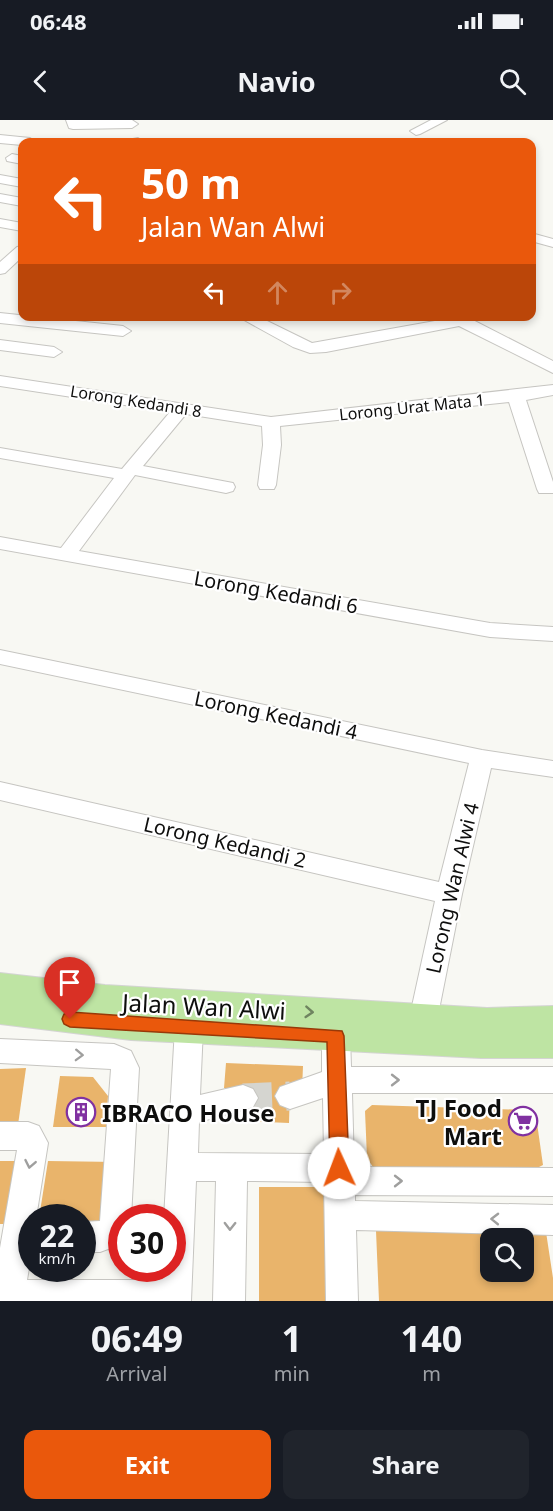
<!DOCTYPE html>
<style>
:root{--surface:#171b24;--page:#20242c;--text:#f1f3f6;--muted:#9ea1a6;--accent:#ea580c}
body{margin:0;font-family:"Noto Sans",sans-serif;background:var(--page);color:var(--text);height:100vh;display:flex;flex-direction:column;font-size:22px;white-space:nowrap}
*{box-sizing:border-box;margin:0}
p{font-size:20px;color:var(--muted)}
.icon{flex:none;width:33px;height:33px;fill:none;stroke:currentColor;stroke-width:2;stroke-linecap:round;stroke-linejoin:round}
.map{position:relative;height:1181px;overflow:hidden}
.panel{display:flex;flex-direction:column;background:var(--surface);flex:1}
.panel>*{flex:none}
.top-card{position:absolute;left:18px;top:18px;width:518px;height:183px;border-radius:12px;box-shadow:0 3px 9px #0003;background:#ea580c;color:#fff;overflow:hidden}
.tools{position:absolute;left:480px;top:1108px;display:grid;gap:12px}
.tools a{display:grid;place-items:center;width:54px;height:54px;border-radius:12px;background:var(--surface);box-shadow:0 3px 9px #0003;font-size:30px}
.speed{position:absolute;left:18px;top:1084px;display:flex;gap:12px;font-size:30px;font-weight:700;text-align:center}
.speed>*{display:grid;place-content:center;width:78px;height:78px;border-radius:50%;background:var(--surface);box-shadow:0 3px 9px #0003;line-height:1}
.speed small{font-size:15px;font-weight:400}
.speed .limit{border:9px solid #d22;background:#fff;color:#111}
.pin{position:absolute;display:grid;place-items:center;width:51px;height:51px;color:#fff;margin:-62px -26px;border-radius:50% 50% 50% 0;rotate:-45deg;box-shadow:0 0 6px #0007}
.pin .icon{rotate:45deg}
.me{position:absolute;width:66px;margin:-33px;rotate:358deg;stroke-linejoin:round;filter:drop-shadow(0 0 4px #0008)}
.turn{display:flex;align-items:center;gap:21px;height:126px;padding:0 24px;font-size:27px}
.turn .icon{width:78px;height:78px;stroke-width:2.5}
.turn b{display:block;font-size:42px;line-height:51px}
.lanes{display:flex;align-items:center;height:57px;padding:0 24px;background:#0003;justify-content:center;gap:30px;direction:ltr}
.lanes .off{opacity:.35}
.eta{display:flex;justify-content:space-evenly;align-items:center;height:102px;text-align:center}
.eta b{font-size:36px;font-weight:700;line-height:42px}
.cta{display:flex;gap:12px;margin-top:auto;padding:12px 24px}
.cta a{flex:1;height:69px;border-radius:12px;background:var(--accent);color:#fff;font-size:24px;font-weight:700;line-height:69px;text-align:center}
.cta a+a{background:var(--page);color:var(--text)}
.status{display:flex;justify-content:space-between;align-items:center;height:42px;padding:0 30px;background:var(--surface);direction:ltr}
.status svg{height:16px;fill:currentColor}
header{display:flex;justify-content:space-between;align-items:center;height:78px;padding:0 24px;background:var(--surface);font-size:27px;font-weight:700}
.map>svg:first-child{display:block}
.building{fill:#e9b46b;fill-rule:evenodd}
.lines{fill:none;stroke-linecap:round;stroke-linejoin:round}
.minor-tunnel{stroke:#d5d5d0;stroke-width:29;stroke-dasharray:29 14;stroke-linecap:butt}
.minor-casing{stroke:#c6c5c1;stroke-width:2}
.major-casing{stroke:#d4d4d3;stroke-width:2}
.minor{fill:#fff;fill-rule:evenodd}
.major{fill:#bee4a3;fill-rule:evenodd}
.oneway{stroke:#6f8460}
.oneway2{stroke:#9f9f9e}
.route{fill:#ea580c;stroke:#983908;stroke-width:1.5}
.labels{text-anchor:middle;dominant-baseline:central;stroke-width:4.5;stroke-linejoin:round;paint-order:stroke}
.far-street-label{font-size:16px;fill:#0e0e0d;stroke:#fff}
.street-label{font-size:20px;fill:#0e0e0d;stroke:#fff}
.near-street-label{font-size:24px;fill:#0e0e0d;stroke:#fff}
.near-poi-label{font-size:24px;font-weight:bold;fill:#0e0e0d;stroke:#fff;text-anchor:end}
</style>
<div class="status"><b>06:48</b><svg viewBox="0 0 49 12"><path d="M0 12V9h3v3zM5 12V6h3v6zM10 12V3h3v9zM15 12V0h3v12zM26 1h20v11H26zM47 4h2v5h-2z"/></svg></div>
<header><svg class="icon" aria-label="back" viewBox="0 0 24 24"><path d="M15 5l-7 7 7 7"/></svg>Navio<svg class="icon" aria-label="search" viewBox="0 0 24 24"><circle cx="10" cy="10" r="6"/><path d="M15 15l6 6"/></svg></header>
<div class="map">
<svg width="553" height="1181" viewBox="0 0 553 1181">
<rect width="100%" height="100%" fill="#f8f8f3"/>
<g class="building">
<polygon points="226,943 303,946 302,970 290,970 289,1003 241,1001 243,969 224,968"/>
<polygon points="26,948 18,1005 0,1005 0,949"/>
<polygon points="60,956 93,957 108,976 106,1007 53,1007"/>
<polygon points="372,985 528,990 536,996 543,1045 533,1050 373,1047 367,1038 365,991"/>
<polygon points="0,1041 18,1041 8,1104 0,1104"/>
<polygon points="48,1041 117,1042 110,1106 82,1106 82,1098 39,1098"/>
<polygon points="259,1067 326,1067 329,1181 259,1181"/>
<path d="M376 1111 546 1112 553 1158V1181H379ZM490 1119H524V1152H490Z"/>
</g>
<g class="lines">
<polyline class="minor-tunnel" points="243,978 290,976"/>
<g class="minor-casing">
<g id="minor">
<polygon points="66,0 132,0 138,4 132,8 73,9 69,8"/>
<polygon points="431,0 447,0 420,14 416,15 410,11"/>
<polygon points="0,15 30,18 36,22 22,22 22,25 0,23"/>
<polygon points="138,18 144,22 131,22 133,19"/>
<polygon points="12,34 22,36 22,44 7,41 6,38"/>
<polygon points="0,55 22,59 22,67 0,63"/>
<polygon points="0,74 22,78 22,86 0,82"/>
<polygon points="0,99 22,103 22,111 0,107"/>
<polygon points="531,113 553,119 553,127 531,121"/>
<polygon points="22,126 22,137 5,153 0,154 0,142 17,127"/>
<polygon points="0,193 123,206 131,211 123,216 0,203"/>
<polygon points="237,196 257,196 312,223 446,199 445,196 465,196 553,241 553,253 459,206 326,232 310,233 293,227"/>
<polygon points="0,220 54,227 62,232 54,237 0,230"/>
<polygon points="0,256 271,297 553,265 553,275 526,280 553,362 553,373 539,373 537,369 509,282 280,306 281,325 276,365 274,369 260,369 258,365 263,325 262,306 186,294 143,346 233,363 235,367 233,371 226,373 135,355 79,431 490,503 553,507 553,521 490,517 0,429 0,417 61,428 114,358 0,338 0,328 122,349 170,292 0,266"/>
<polygon points="0,530 482,630 553,641 553,657 491,648 462,774 437,900 433,908 423,912 413,908 409,900 435,781 0,680 0,662 439,762 469,643 0,544"/>
<polygon points="189,896 199,900 203,908 200,975 243,965 253,969 258,978 253,987 199,1002 198,1033 324,1034 323,978 290,989 280,985 275,976 280,967 322,952 322,916 326,908 336,904 346,908 350,916 351,947 553,947 553,973 352,973 354,1047 553,1048 553,1076 355,1075 355,1081 553,1085 553,1115 356,1110 358,1181 326,1181 324,1062 247,1061 245,1181 213,1181 216,1061 196,1061 191,1181 0,1181 0,1128 17,1030 0,1030 0,1002 28,1002 39,1006 48,1023 36,1098 32,1098 32,1130 27,1160 160,1160 161,1149 172,1149 172,1098 164,1098 175,908 179,900"/>
<polygon points="0,919 114,924 131,931 139,948 131,1098 122,1098 122,1123 119,1125 100,1132 82,1132 82,1102 100,1101 111,949 0,943"/>
</g>
</g>
<g class="major-casing">
<polygon id="major" points="0,853 105,865 487,888 553,886 553,938 481,938 131,920 0,904"/>
</g>
<use href="#minor" class="minor"/>
<use href="#major" class="major"/>
</g>
<defs><path id="oneway-chevron" d="M-2-3.5L2.5 0L-2 3.5" fill="none" stroke-width="1.6" stroke-linecap="round" stroke-linejoin="round" transform="scale(1.5)"/></defs>
<use class="oneway" href="#oneway-chevron" transform="translate(309 892) rotate(4)"/>
<g class="oneway2">
<use href="#oneway-chevron" transform="translate(79 935) rotate(2)"/>
<use href="#oneway-chevron" transform="translate(395 960)"/>
<use href="#oneway-chevron" transform="translate(30 1044) rotate(101)"/>
<use href="#oneway-chevron" transform="translate(398 1061)"/>
<use href="#oneway-chevron" transform="translate(495 1099) rotate(-179)"/>
<use href="#oneway-chevron" transform="translate(230 1106) rotate(91)"/>
</g>
<polygon class="route" points="70,892 342,911 344,916 349,1048 346,1054 339,1057 333,1054 330,1048 327,922 70,907 64,904 62,899 64,894"/>
<defs>
<g id="building-ring" transform="scale(1.5)"><circle r="9.5" fill="#fff" stroke="#8031a1" stroke-width="1.5"/><path d="M-4-6H4V6H1V3H-1V6H-4ZM-2.5-4.3h1.7v1.8h-1.7ZM.8-4.3h1.7v1.8H.8ZM-2.5-1h1.7V.8h-1.7ZM.8-1h1.7V.8H.8Z" fill="#8031a1"/></g>
<g id="supermarket-ring" transform="scale(1.5)"><circle r="9.5" fill="#fff" stroke="#8031a1" stroke-width="1.5"/><path d="M-6-5.5h2.5l.6 2H6L4.5 2H-2.5L-4.4-4H-6ZM-1.5 3.2a1.3 1.3 0 1 0 .1 0ZM3 3.2a1.3 1.3 0 1 0 .1 0Z" fill="#8031a1"/></g>
</defs>
<g fill-rule="evenodd">
<use href="#building-ring" x="81" y="992"/>
<use href="#supermarket-ring" x="523" y="1001"/>
</g>
<g class="labels">
<g class="far-street-label">
<text transform="translate(136 281) rotate(9)">Lorong Kedandi 8</text>
<text transform="translate(412 287) rotate(-6)">Lorong Urat Mata 1</text>
</g>
<g class="street-label">
<text transform="translate(276 472) rotate(10)">Lorong Kedandi 6</text>
<text transform="translate(276 595) rotate(12)">Lorong Kedandi 4</text>
<text transform="translate(225 722) rotate(13)">Lorong Kedandi 2</text>
<text transform="translate(452 768) rotate(-77)">Lorong Wan Alwi 4</text>
</g>
<g class="near-street-label">
<text transform="translate(204 886) rotate(3)">Jalan Wan Alwi</text>
</g>
<g class="near-poi-label">
<text x="502" y="987">TJ Food<tspan x="502" dy="28">Mart</tspan></text>
<text x="102" y="992" text-anchor="start">IBRACO House</text>
</g>
</g>
</svg>
<div class="tools">
<a><svg class="icon" aria-label="search" viewBox="0 0 24 24"><circle cx="10" cy="10" r="6"/><path d="M15 15l6 6"/></svg></a>
</div>
<div class="speed"><div>22<small>km/h</small></div><div class="limit">30</div></div>
<div class="pin" style="left:70px;top:899px;background:#d93025"><svg class="icon" aria-label="arrive" viewBox="0 0 24 24"><path d="M6 21V4h12l-3 4 3 4H6"/></svg></div>
<svg class="me" style="left:339px;top:1048px" viewBox="-20 -20 40 40"><circle r="19" fill="#fff"/><path d="M0-13L10 11 0 6-10 11z" fill="#ea580c"/></svg>
<div class="top-card">
<div class="turn"><svg class="icon" aria-label="left" viewBox="0 0 24 24"><path d="M17 20v-9H6M10 6l-5 5 5 5"/></svg><div><b>50 m</b>Jalan Wan Alwi</div></div>
<div class="lanes"><svg class="icon" aria-label="left" viewBox="0 0 24 24"><path d="M17 20v-9H6M10 6l-5 5 5 5"/></svg><svg class="icon off" aria-label="ahead" viewBox="0 0 24 24"><path d="M12 20V5M6 11l6-6 6 6"/></svg><svg class="icon off" aria-label="right" viewBox="0 0 24 24"><path d="M7 20v-9h11M14 6l5 5-5 5"/></svg></div>
</div>
</div>
<section class="panel">
<div class="eta">
<div><b>06:49</b><p>Arrival</p></div>
<div><b>1</b><p>min</p></div>
<div><b>140</b><p>m</p></div>
</div>
<div class="cta"><a>Exit</a><a>Share</a></div>
</section>
